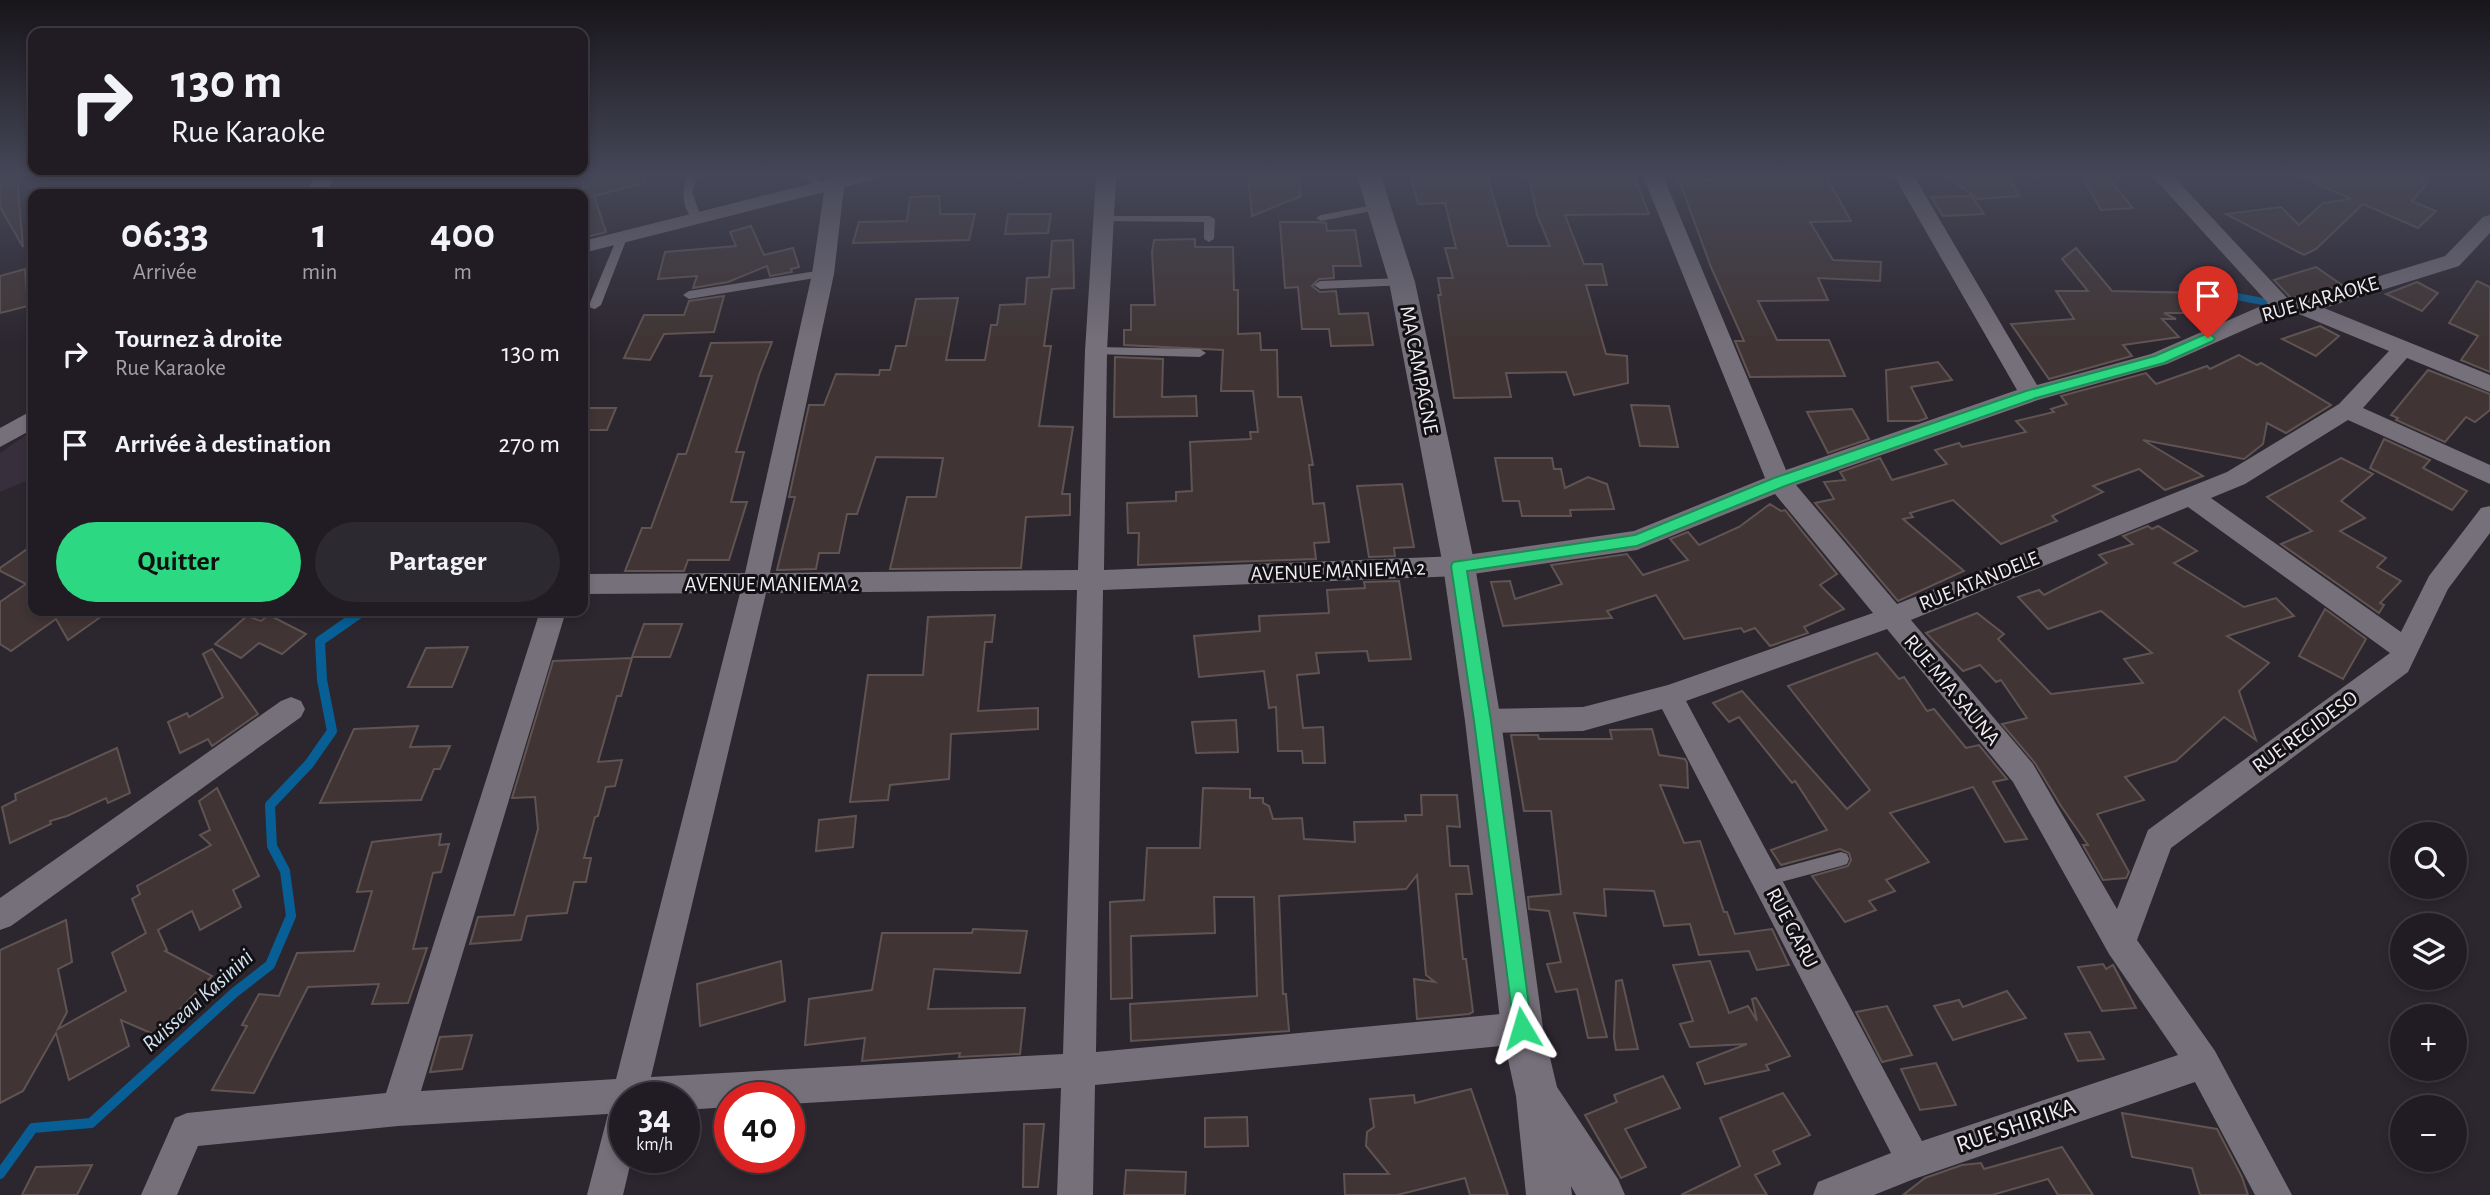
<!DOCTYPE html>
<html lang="fr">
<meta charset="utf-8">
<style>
:root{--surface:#211c23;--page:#2d2930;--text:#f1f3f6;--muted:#a2a1a6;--line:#3e3a41;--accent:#2dd883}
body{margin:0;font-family:"Alegreya Sans",sans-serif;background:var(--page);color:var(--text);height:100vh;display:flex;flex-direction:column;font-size:26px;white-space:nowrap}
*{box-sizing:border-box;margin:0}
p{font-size:23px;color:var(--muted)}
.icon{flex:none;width:38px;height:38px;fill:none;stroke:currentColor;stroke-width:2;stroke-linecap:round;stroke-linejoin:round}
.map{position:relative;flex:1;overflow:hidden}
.panel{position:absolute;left:28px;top:189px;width:560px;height:427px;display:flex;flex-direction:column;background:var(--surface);border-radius:14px;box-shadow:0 4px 10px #0003,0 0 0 2px var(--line)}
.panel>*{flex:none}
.banner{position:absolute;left:28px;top:28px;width:560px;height:147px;border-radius:14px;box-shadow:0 4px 10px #0003,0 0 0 2px var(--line);background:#211c23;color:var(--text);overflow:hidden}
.fabs{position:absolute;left:2390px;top:822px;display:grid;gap:14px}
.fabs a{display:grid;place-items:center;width:77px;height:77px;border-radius:50%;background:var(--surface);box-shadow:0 4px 10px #0003,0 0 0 2px var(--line);font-size:35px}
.speed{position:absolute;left:609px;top:1082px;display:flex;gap:14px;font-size:35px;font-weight:700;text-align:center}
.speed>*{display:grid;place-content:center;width:91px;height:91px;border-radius:50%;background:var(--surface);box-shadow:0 4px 10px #0003,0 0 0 2px var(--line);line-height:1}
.speed small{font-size:18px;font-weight:400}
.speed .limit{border:10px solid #d22;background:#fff;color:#111}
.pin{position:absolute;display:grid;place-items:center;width:60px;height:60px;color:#fff;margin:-72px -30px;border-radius:50% 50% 50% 0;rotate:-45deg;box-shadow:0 0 7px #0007}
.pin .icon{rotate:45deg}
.me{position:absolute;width:77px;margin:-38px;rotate:353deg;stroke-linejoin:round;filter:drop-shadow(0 0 5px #0008)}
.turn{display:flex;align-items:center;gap:24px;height:147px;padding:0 28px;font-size:32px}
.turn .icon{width:91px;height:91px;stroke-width:2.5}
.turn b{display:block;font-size:49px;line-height:60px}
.eta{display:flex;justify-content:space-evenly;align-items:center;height:119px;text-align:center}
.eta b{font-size:42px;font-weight:700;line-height:49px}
.primary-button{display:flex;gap:14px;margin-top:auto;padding:14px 28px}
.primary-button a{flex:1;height:80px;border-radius:42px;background:var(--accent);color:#111;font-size:28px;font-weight:700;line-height:80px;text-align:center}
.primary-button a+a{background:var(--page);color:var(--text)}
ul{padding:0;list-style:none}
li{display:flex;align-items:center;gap:21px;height:91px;padding:0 28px}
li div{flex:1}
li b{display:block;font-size:26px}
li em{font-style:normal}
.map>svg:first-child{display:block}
.built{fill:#382f3d}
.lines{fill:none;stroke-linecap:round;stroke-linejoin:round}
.stream-far1{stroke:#075f95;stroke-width:7}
.stream{stroke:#075f95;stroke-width:10}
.building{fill:#403534;stroke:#605453;stroke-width:2}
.service{fill:#76707a;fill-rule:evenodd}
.minor{fill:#76707a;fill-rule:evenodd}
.tertiary{fill:#76707a;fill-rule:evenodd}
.route{fill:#2dd883;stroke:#1d8c55;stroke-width:2}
.labels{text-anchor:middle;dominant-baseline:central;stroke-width:6;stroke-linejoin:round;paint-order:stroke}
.street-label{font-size:21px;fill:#f0edf2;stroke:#131014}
.water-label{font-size:23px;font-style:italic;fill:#d1e3f2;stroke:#131014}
.near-street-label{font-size:24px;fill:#f0edf2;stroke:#131014}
</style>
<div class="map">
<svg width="2490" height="1195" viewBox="0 0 2490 1195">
<rect width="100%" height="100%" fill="#2c262f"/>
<polygon class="built" points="33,430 33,478 0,492 0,453"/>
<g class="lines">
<polyline class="stream-far1" points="2182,286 2276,304"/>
<polyline class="stream" points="0,1174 33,1128 91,1123 234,993 270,965 291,916 285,871 272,846 270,805 309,764 332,731 322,680 320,641 363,611"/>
</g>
<g class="building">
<polygon points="0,176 17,176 23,247 0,207"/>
<polygon points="583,176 644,176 645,183 594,196 606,232 583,238"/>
<polygon points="1248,176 1298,176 1301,196 1252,216"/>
<polygon points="1411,176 1487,176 1508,246 1550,246 1537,215 1529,176 1634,176 1649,214 1565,215 1584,264 1602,264 1607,285 1586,285 1606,354 1627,356 1628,383 1574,395 1566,372 1506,373 1511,397 1454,398 1438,295 1441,295 1438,278 1453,278 1445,248 1456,248 1445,203 1418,204"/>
<polygon points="1721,176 1826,176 1851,221 1810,222 1833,260 1881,262 1880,281 1818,278 1828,300 1758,301 1777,340 1829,340 1845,376 1750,377 1735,341 1744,341 1711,267 1679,180 1722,179"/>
<polygon points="1946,176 2008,176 2019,196 1978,199"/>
<polygon points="2082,176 2107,176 2133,208 2101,210"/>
<polygon points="2300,176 2426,176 2421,182 2426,184 2412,201 2436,211 2418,228 2363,204 2316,249 2304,255 2226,214 2281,207 2299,225 2323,203 2351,199"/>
<polygon points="939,196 940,214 975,214 969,240 853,243 859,222 907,221 910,197"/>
<polygon points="1972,196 1984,214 1943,216 1931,197"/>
<polygon points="1008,214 1051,214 1048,233 1005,234"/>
<polygon points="1280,222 1317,222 1326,223 1327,231 1355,230 1361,266 1333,266 1334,278 1319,279 1312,286 1320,292 1336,291 1339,314 1368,313 1373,345 1331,346 1329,329 1302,329 1298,287 1285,288"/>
<polygon points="751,226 764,255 793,248 799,267 791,269 792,272 770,276 767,266 728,282 693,288 697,276 658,279 665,252 736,246 730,232"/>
<polygon points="1195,239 1195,247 1233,247 1234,290 1238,290 1238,334 1260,333 1261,350 1277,350 1278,397 1301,397 1313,465 1309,465 1313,504 1324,503 1329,542 1314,543 1316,559 1138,565 1139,533 1128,533 1127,503 1176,501 1176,492 1192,491 1190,442 1251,439 1250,432 1258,432 1253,391 1221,391 1223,350 1124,345 1124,330 1131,330 1131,305 1155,305 1152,252 1154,240"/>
<polygon points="1073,240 1074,288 1052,289 1044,346 1051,346 1039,426 1073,427 1062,494 1070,494 1070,515 1026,517 1021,568 890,569 907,497 936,497 943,458 876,457 857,514 847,514 839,553 819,553 816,569 777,570 795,497 789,497 809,405 824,405 836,374 879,375 880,370 890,370 896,346 906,346 916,299 958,298 946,360 985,360 991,325 997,325 1000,305 1025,304 1027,278 1049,277 1052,241"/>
<polygon points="2076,248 2112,291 2201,293 2214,313 2164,313 2176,319 2162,319 2179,337 2123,345 2132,356 2049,379 2011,324 2074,319 2056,291 2088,291 2062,259"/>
<polygon points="2316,267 2342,285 2302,297 2290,297 2274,280"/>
<polygon points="25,269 28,306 0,313 0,276"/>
<polygon points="2477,281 2490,287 2490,372 2461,360 2478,336 2449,323"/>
<polygon points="2417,282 2438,293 2422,311 2386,294"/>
<polygon points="724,296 714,332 664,334 650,360 624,358 644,315 684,315 689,301"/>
<polygon points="2320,326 2339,336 2316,356 2282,339"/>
<polygon points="772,342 759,375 736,452 744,452 731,502 747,502 729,560 688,560 684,571 625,571 642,528 651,528 678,454 686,454 712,376 700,376 711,343"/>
<polygon points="2239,355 2257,365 2261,363 2331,405 2286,433 2267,423 2263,444 2244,459 2143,440 2203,476 2165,490 2139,469 2093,486 2103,492 2052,516 2057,521 2001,544 1953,500 1910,513 1913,517 1903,519 1964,571 1898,601 1815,503 1834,499 1824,482 1845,480 1840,472 1880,458 1892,480 1947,464 1935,450 1959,443 1962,447 2026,432 2016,421 2054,412 2051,409 2067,404 2061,396 2146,373 2156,384 2207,366 2210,369"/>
<polygon points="1115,357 1163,359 1162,397 1196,396 1197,416 1114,417"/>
<polygon points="1938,362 1952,380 1911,387 1927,418 1919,421 1888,421 1886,370"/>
<polygon points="2428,370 2490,394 2490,410 2475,422 2466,417 2445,442 2396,420 2398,418 2391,415"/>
<polygon points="1631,405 1669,406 1678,447 1640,446"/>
<polygon points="583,408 616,408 607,430 583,430"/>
<polygon points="1852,409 1869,439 1828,453 1807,412"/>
<polygon points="2384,439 2430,460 2423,468 2467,491 2452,510 2370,468"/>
<polygon points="1495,458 1552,458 1554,469 1561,469 1565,488 1588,477 1607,484 1614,509 1570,510 1571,516 1522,516 1519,501 1503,501"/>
<polygon points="2341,458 2373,474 2341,501 2365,518 2340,531 2386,558 2377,567 2401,581 2380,603 2384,605 2379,613 2281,544 2312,531 2267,497"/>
<polygon points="1402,484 1414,547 1394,548 1395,556 1369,557 1357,486"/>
<polygon points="1770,504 1781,511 1785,510 1837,574 1820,585 1844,609 1804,627 1808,633 1770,646 1755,628 1744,632 1741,628 1684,639 1656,595 1607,611 1612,618 1503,626 1491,582 1510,581 1515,599 1562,584 1551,565 1627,554 1643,575 1688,560 1670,539 1688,532 1699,545 1739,527"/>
<polygon points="2148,526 2152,529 2158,526 2197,551 2174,563 2244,607 2276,598 2294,616 2227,636 2269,663 2239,691 2256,740 2224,717 2176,761 2125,777 2144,800 2097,814 2129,872 2126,878 2103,880 2083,845 2088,845 2061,806 2035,763 2002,724 2027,718 2001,680 1996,682 1980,665 1963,671 1926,633 1977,613 2004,634 1998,639 2051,694 2143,683 2124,659 2152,653 2101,611 2048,629 2018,597 2039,590 2044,595 2107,563 2099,555 2133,544 2123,536"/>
<polygon points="33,545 33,611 109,611 68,640 56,619 11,651 0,644 0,602 26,584 0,571 0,568"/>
<polygon points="1399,581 1411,659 1369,661 1367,651 1316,653 1319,673 1297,675 1303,728 1323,727 1325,763 1303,763 1302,751 1278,751 1276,707 1269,708 1264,671 1199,677 1194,636 1260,631 1259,616 1329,613 1327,590 1365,588 1364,582"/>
<polygon points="2325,609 2366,639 2343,679 2299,656"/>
<polygon points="269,615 306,634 282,654 259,643 241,658 215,644 247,616 261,621"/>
<polygon points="995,615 992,642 985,642 978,711 1038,708 1038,729 951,734 949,779 890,785 888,800 850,802 868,675 923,675 928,617"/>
<polygon points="644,624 682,624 670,657 632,657"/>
<polygon points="468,647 452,687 408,687 426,648"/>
<polygon points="212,649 258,714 212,746 208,739 180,753 168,722 187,713 189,717 223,697 203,654"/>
<polygon points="1877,653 1899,679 1904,677 1927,711 1934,709 1966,748 1979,745 2007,779 1993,782 2027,839 2005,842 1973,787 1890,813 1929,862 1886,880 1895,891 1869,901 1876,910 1845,922 1812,876 1848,866 1851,860 1849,853 1840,849 1781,865 1771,850 1827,830 1795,781 1792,783 1739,717 1729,722 1713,703 1742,691 1847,809 1870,790 1788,686"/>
<polygon points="632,658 621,696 617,696 598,762 622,760 615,786 606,787 598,816 595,817 584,858 591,858 586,882 574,882 567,913 527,916 521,940 470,944 478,917 514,915 538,829 535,797 512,798 553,661"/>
<polygon points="1236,720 1238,752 1196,753 1192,722"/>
<polygon points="418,726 410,747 450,746 440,769 434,769 421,800 320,803 354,729"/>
<polygon points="1652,729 1659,755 1685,759 1687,763 1688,788 1660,785 1684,843 1700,841 1724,912 1727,912 1735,934 1772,929 1789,965 1757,970 1749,951 1699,955 1690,924 1664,926 1654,891 1604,889 1606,916 1574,913 1607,1037 1588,1038 1577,989 1556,992 1547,964 1561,962 1549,911 1529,909 1528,897 1561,894 1551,811 1524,811 1511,735 1538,735 1539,739 1612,739 1610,730"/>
<polygon points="117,748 130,793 108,803 106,798 67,816 50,821 51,824 10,843 2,807 16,800 15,794"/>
<polygon points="217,788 259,876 233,890 241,907 200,930 192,911 158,930 167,950 165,951 212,976 179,1010 182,1012 160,1037 121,1020 129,1046 69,1080 56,1033 23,1091 0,1103 0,950 66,920 72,962 58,969 67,1012 58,1029 126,991 112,953 146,933 132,899 140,894 137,886 211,845 200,835 210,830 199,801"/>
<polygon points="1203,788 1250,789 1250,798 1263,798 1263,803 1269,806 1273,819 1302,818 1304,839 1355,842 1354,822 1406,821 1405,815 1422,815 1421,795 1457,795 1460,827 1447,826 1450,866 1468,866 1472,894 1456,894 1463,959 1466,959 1473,1012 1469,1014 1417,1019 1414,979 1435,982 1426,975 1417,875 1406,889 1279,896 1283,994 1286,994 1289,1031 1131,1041 1130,1004 1257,996 1254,897 1214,897 1215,933 1131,936 1132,998 1111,999 1110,902 1144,900 1147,848 1200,848"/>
<polygon points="856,816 853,847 816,851 819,820"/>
<polygon points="441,834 439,845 449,844 441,872 433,873 413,949 427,948 408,1003 372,1004 379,984 308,987 254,1093 212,1090 247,1026 242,1025 259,994 279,996 297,953 354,951 372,891 357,892 372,842"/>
<polygon points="973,929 1027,931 1020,973 934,969 928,1009 1025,1008 1020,1054 959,1057 960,1053 862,1061 865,1038 805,1045 809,999 872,990 882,933 972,933"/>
<polygon points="781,961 785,1001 700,1026 697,984"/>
<polygon points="1710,961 1729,1013 1748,1006 1757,1021 1752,999 1756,998 1790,1056 1766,1065 1769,1070 1705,1084 1697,1063 1747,1044 1690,1047 1680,1024 1693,1021 1673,965"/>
<polygon points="2103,964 2106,969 2113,965 2136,1008 2102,1011 2078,967"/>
<polygon points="1622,980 1638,1049 1616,1050 1614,1038 1616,981"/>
<polygon points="2007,991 2026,1018 1953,1040 1934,1006 1959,1000 1963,1007"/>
<polygon points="1887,1006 1912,1055 1882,1062 1856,1012"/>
<polygon points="2090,1032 2104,1059 2078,1061 2065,1034"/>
<polygon points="472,1035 462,1069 430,1072 440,1037"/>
<polygon points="1936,1063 1956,1105 1920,1110 1901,1069"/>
<polygon points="1663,1076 1680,1108 1625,1129 1646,1167 1621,1178 1585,1115 1617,1102 1614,1095"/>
<polygon points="1471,1089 1508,1195 1470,1195 1465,1178 1397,1195 1345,1195 1344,1174 1389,1174 1366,1146 1367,1132 1374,1127 1370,1099 1414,1095 1415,1103"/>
<polygon points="1783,1093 1810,1135 1773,1151 1780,1164 1755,1175 1767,1195 1681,1195 1740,1166 1720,1118"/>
<polygon points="2122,1113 2217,1129 2242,1177 2248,1195 2200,1195 2192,1168 2132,1157"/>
<polygon points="1247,1117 1248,1146 1205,1147 1205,1118"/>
<polygon points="1024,1124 1044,1124 1038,1187 1023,1187"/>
<polygon points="2062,1147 2093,1195 2058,1195 2048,1179 1992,1195 1903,1195 1925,1178 1962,1165 1981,1163 1984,1169"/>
<polygon points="92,1165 77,1195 22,1195 36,1167"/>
<polygon points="1126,1170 1186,1172 1185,1195 1124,1195"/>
</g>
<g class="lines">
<g class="service">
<path d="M687 176H697L692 192 701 217 700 219 696 220C681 212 682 190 687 176Z"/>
<polygon points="804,176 815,176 824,186 819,189"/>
<polygon points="1378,204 1382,205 1382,209 1321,221 1316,218 1321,215"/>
<polygon points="1104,216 1210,216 1215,219 1214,239 1209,242 1204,239 1204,222 1100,221 1099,219"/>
<polygon points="622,235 627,238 601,305 595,309 591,308 589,305 617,238"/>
<polygon points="823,270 829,274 827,276 689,299 683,295 689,291"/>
<polygon points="1402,278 1408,282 1406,285 1320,289 1314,285 1320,281"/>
<polygon points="1096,347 1200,349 1206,353 1200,357 1092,354 1092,348"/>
<polygon points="1841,852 1847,854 1849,859 1847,864 1841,866 1766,886 1760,884 1758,879 1760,874 1766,872"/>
</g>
<g class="minor">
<polygon points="314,176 334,176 326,194 306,194"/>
<path d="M842 176H874L871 180 844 187 834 274 770 573 1078 570 1085 351 1096 176H1116L1107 351 1104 570 1459 556 1634 531 1765 478 1643 176H1663L1786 470 2017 390 1894 176H1914L2037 385 2151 354 2268 303 2152 176H2173L2288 299 2302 300 2445 256 2483 217 2490 215V233L2459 266 2324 308 2490 375V392L2407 358 2363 408 2490 465V484L2348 420 2245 484 2211 498 2401 632 2429 576 2481 508 2490 506V533L2448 589 2408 672 2171 848 2137 940 2215 1051 2292 1195H2255L2195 1082 1914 1179 1874 1195H1813L1818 1182 1891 1153 1662 709 1583 731 1483 733 1473 729 1469 721 1473 713 1483 709 1583 707 1668 685 1873 613 1775 494 1637 550 1459 576 1103 590 1096 1052 1522 1012 1534 1017 1539 1028 1534 1039 1522 1044 1095 1085 1093 1195H1057L1061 1088 789 1104V1097H730V1107L684 1110V1097H625V1157H632L623 1195H587L608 1114 398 1126 198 1146 177 1195H141L175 1118 187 1113 386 1093 540 611H566L421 1091 616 1079 740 593 583 594V574L745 573 812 274 824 192 583 253V241ZM2285 312 2299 314 2389 351 2339 404 2227 472 1897 604 1796 485 2038 400 2167 364ZM2188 507 2390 653 2148 830 2117 909 2033 764 1911 620ZM1077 590 1063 1054 651 1077 766 593ZM1887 629 2013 782 2109 954 2178 1055 1922 1141 1686 701Z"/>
<polygon points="33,410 33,429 0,447 0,428"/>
<polygon points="291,697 301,701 305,709 301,717 11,926 0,930 0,898 281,701"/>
</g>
<polygon class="tertiary" points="1357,176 1381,176 1415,282 1475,566 1501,721 1543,1028 1557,1087 1618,1179 1625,1195 1576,1195 1571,1186 1572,1195 1526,1195 1516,1096 1501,1028 1465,721 1443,566 1389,282"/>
</g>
<linearGradient id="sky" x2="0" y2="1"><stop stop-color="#18151a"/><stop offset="0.51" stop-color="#454758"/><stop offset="1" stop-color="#454758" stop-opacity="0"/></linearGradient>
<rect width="2490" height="343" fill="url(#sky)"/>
<polygon class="route" points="2208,333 2215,338 2213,341 2164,363 2036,398 1785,486 1637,546 1467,571 1491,721 1532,1028 1529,1035 1522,1037 1515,1035 1474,721 1451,566 1453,562 1635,535 1774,478 2026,391 2155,356"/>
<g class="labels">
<g class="street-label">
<text transform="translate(2320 299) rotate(-16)">RUE KARAOKE</text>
<text transform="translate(1419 370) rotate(79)">MA CAMPAGNE</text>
<text transform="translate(1338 571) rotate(-2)">AVENUE MANIEMA 2</text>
<text transform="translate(1979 581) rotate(-22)">RUE ATANDELE</text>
<text x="772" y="584">AVENUE MANIEMA 2</text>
<text transform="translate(1952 690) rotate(50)">RUE MIA SAUNA</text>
<text transform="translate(2305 732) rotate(-36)">RUE REGIDESO</text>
<text transform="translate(1792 928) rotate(62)">RUE GARU</text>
</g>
<g class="water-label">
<text transform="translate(198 1001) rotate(-42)">Ruisseau Kasinini</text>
</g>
<g class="near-street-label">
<text transform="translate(2016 1126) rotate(-19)">RUE SHIRIKA</text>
</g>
</g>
</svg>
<div class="fabs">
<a><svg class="icon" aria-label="search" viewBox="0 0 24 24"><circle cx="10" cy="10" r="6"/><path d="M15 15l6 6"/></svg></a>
<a><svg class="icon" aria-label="layers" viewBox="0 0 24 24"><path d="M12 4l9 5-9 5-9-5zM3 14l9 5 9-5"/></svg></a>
<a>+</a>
<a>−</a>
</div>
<div class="speed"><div>34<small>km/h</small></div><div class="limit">40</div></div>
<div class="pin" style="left:2208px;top:338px;background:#d93025"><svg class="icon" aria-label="arrive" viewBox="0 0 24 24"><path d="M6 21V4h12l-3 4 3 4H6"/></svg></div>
<svg class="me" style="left:1522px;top:1028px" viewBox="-20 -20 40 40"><path d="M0-17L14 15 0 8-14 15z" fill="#2dd883" stroke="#fff" stroke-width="4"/></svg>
<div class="banner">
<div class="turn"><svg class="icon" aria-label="right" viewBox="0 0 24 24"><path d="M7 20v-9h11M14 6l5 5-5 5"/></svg><div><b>130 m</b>Rue Karaoke</div></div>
</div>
<section class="panel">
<div class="eta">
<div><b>06:33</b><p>Arrivée</p></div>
<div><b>1</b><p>min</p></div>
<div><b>400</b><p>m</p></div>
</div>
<ul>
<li><svg class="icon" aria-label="right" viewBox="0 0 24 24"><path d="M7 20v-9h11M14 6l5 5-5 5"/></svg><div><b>Tournez à droite</b><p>Rue Karaoke</p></div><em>130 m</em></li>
<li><svg class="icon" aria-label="arrive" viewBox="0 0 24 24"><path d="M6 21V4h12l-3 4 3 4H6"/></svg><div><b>Arrivée à destination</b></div><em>270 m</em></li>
</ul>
<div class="primary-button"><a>Quitter</a><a>Partager</a></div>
</section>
</div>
